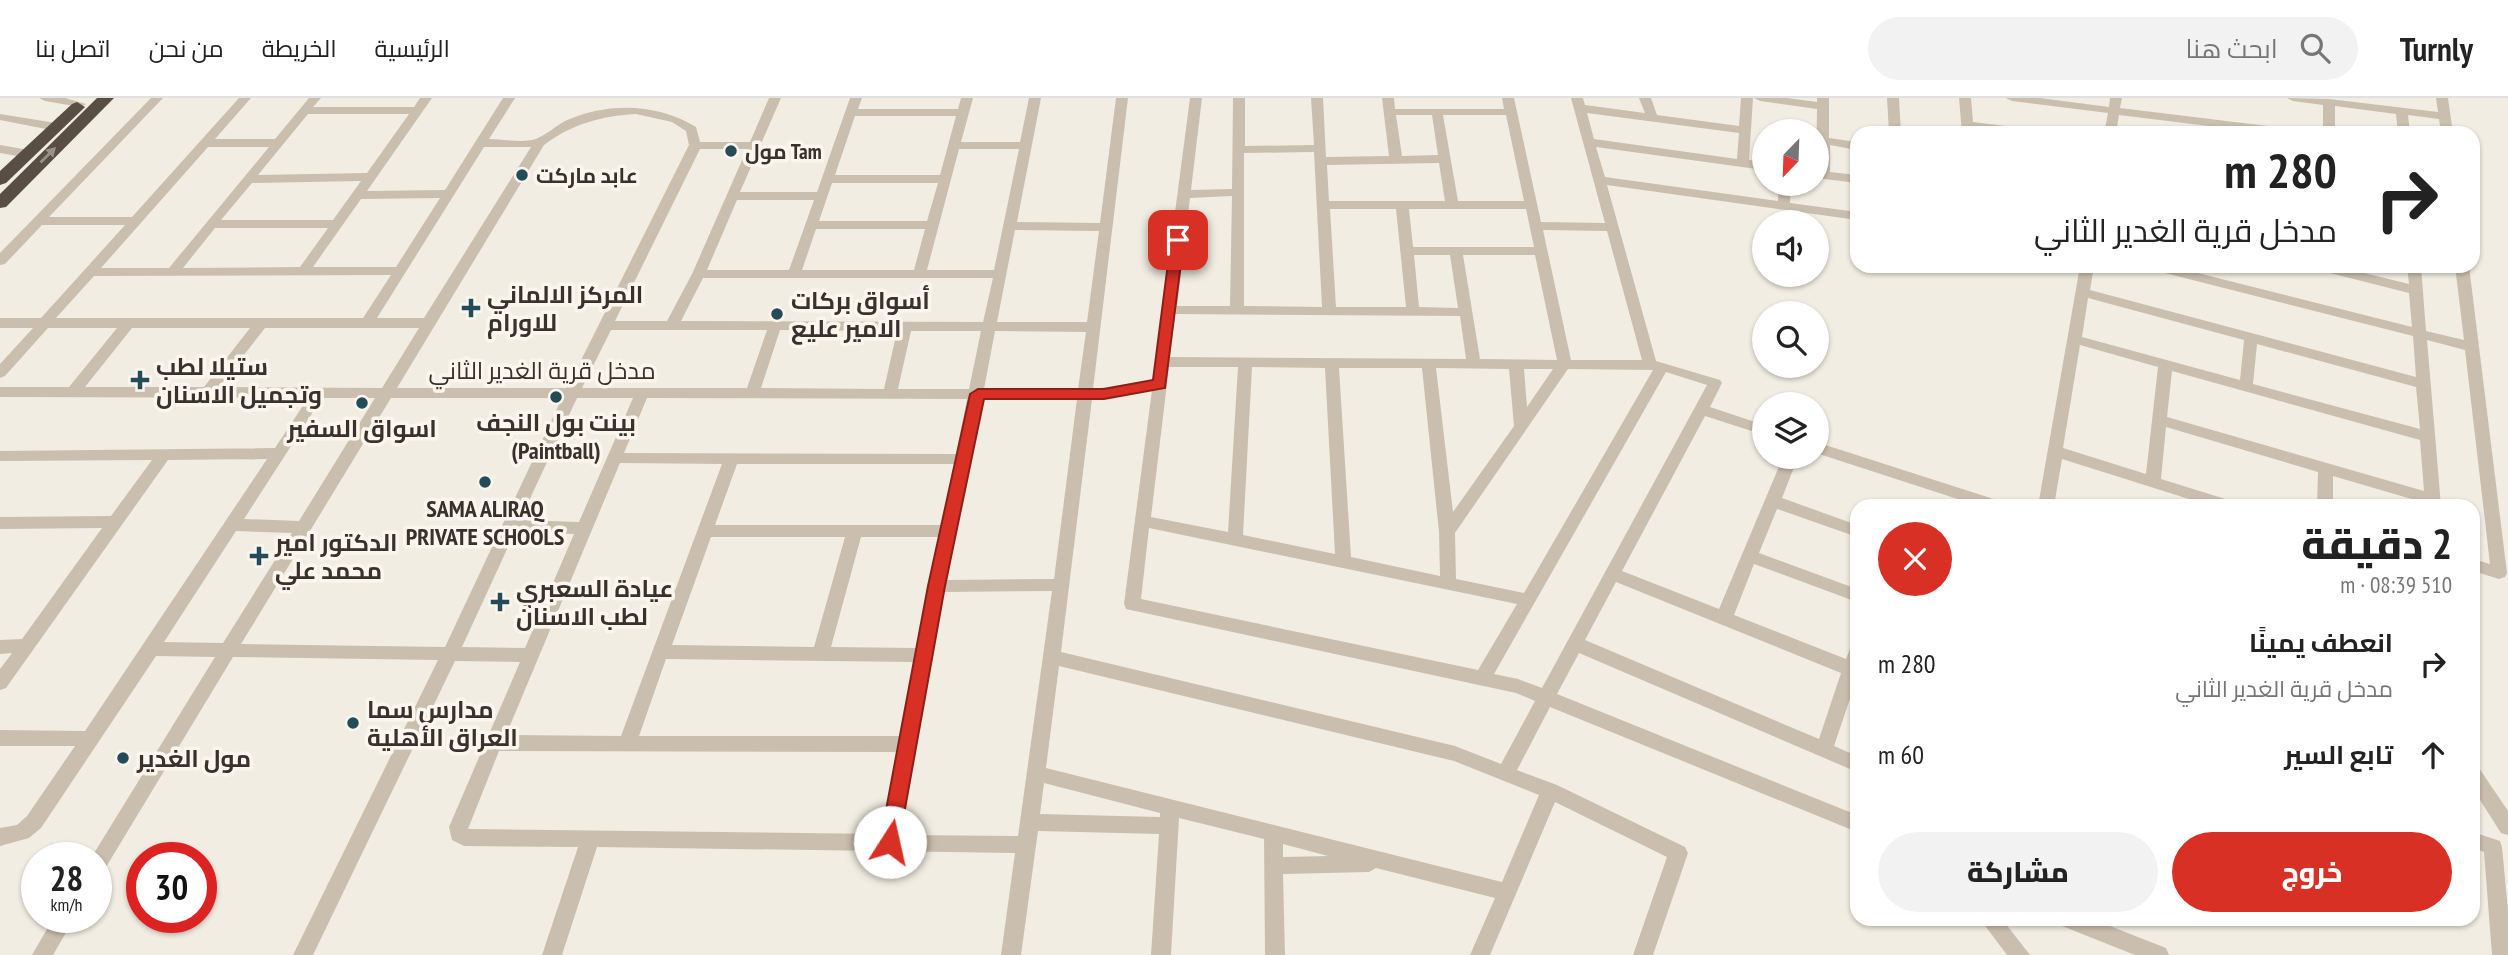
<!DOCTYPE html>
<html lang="ar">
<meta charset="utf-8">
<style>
:root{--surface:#fff;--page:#f2f2f2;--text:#222;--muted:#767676;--line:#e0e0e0;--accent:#d93025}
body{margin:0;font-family:"PT Sans Narrow",Cairo,sans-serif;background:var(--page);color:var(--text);direction:rtl;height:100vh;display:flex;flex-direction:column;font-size:26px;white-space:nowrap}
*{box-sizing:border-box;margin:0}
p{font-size:23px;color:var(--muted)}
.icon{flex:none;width:38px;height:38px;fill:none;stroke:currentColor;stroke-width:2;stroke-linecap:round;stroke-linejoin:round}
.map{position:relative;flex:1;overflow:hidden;direction:ltr}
.sheet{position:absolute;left:1850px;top:401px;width:630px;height:427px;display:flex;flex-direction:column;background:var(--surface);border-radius:21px;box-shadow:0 2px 5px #0004;direction:rtl}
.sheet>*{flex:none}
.top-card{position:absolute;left:1850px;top:28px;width:630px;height:147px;border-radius:21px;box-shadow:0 2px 5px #0004;direction:rtl;background:#fff;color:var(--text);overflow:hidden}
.needle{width:46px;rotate:203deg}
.tools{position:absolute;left:1752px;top:21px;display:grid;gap:14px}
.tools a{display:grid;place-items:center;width:77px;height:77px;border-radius:50%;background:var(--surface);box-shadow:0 2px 5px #0004;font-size:35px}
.speed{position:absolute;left:21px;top:744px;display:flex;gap:14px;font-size:35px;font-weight:700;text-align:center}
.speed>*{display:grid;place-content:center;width:91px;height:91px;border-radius:50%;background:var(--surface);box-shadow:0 2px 5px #0004;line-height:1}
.speed small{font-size:18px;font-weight:400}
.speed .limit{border:10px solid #d22;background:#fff;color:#111}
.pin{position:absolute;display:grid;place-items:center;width:60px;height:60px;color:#fff;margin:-30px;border-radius:14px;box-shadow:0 4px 10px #0006}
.me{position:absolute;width:77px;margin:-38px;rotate:10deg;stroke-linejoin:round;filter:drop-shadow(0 0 5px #0008)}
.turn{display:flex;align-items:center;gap:24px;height:147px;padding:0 28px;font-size:32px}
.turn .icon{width:91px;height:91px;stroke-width:2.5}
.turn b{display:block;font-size:49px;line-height:60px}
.round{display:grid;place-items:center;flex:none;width:74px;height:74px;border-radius:37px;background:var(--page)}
.overview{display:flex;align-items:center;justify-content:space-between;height:119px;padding:0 28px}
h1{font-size:42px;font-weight:800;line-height:52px}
.primary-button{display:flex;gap:14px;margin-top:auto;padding:14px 28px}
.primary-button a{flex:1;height:80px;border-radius:42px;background:var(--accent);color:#fff;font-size:28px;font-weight:800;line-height:80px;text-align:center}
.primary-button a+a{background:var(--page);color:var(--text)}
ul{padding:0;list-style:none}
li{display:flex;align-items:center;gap:21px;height:91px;padding:0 28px}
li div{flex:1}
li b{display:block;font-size:26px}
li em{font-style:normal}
header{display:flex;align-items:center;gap:42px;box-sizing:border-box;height:98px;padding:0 35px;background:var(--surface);border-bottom:2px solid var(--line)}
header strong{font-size:33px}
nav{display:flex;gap:38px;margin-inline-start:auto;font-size:24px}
.search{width:490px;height:63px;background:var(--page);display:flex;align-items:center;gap:18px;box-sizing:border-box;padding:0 24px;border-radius:38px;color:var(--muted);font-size:26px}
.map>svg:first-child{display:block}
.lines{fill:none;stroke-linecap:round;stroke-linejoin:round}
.minor{fill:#cabfae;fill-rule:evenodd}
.highway{fill:#594e44;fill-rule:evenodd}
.oneway{fill:#999188}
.route{fill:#d93025;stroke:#8d1f18;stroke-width:2}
.poi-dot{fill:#244c58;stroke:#faf6ee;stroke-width:2.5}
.labels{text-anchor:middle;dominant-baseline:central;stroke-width:7;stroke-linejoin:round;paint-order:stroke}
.far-poi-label{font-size:21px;font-weight:bold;fill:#39322c;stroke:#faf6ee;text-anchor:start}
.poi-label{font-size:24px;font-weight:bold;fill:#39322c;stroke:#faf6ee;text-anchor:start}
.street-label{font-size:24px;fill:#39322c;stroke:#faf6ee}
</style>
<header>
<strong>Turnly</strong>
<div class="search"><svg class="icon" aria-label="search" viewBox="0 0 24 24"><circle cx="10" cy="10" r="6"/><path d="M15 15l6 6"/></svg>ابحث هنا</div>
<nav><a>الرئيسية</a><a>الخريطة</a><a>من نحن</a><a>اتصل بنا</a></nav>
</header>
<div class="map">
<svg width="2508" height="857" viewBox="0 0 2508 857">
<rect width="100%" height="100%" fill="#f2ede2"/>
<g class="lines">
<g class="minor">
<polygon points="39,0 65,0 86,6 80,9 45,3"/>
<path d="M151 0H163L49 119H132L239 0H251L215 41H275L309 0H321L313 9H414L420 0H432L367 93 445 92 503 0H515L489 41C502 41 526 46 538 40 547 36 556 28 565 23 607 4 657 5 696 29L700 44H750L769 0H781L740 94H817L850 0H862L858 11H958L961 0H973L961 44H1020L1029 0H1041L1017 124 1100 125 1116 0H1128L1093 291 1153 282 1190 0H1202L1191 92 1232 91 1233 0H1245V48L1314 47 1311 0H1323L1326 59 1389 58 1382 0H1394L1395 11H1504L1502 0H1514L1541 124 1605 125 1571 0H1583L1585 7 1645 15 1639 0H1651L1657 17 1739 28 1741 0H1753L1749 62 1764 64V72L1596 49 1605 79 1778 103 1779 86H1791L1790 105 1857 114V122L1607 87 1656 263 1720 282 1722 285 1710 309 1764 327V337L1705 318 1622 473 1719 511 1783 359H1798L1782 400 1857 427V439L1777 411 1759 455 1857 491V504L1754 466 1734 517 1846 561 1851 548 1857 546V580L1834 648 1857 658V674L1579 555 1557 596 1857 717V734L1550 609 1517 672 1557 687 1685 749 1688 755 1653 857H1633L1667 759 1555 704 1490 857H1470L1495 800 1376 770 1369 774 1283 776 1285 857H1265L1264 741 1179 720 1171 857H1151L1159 736 1038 733 1021 857H1001L1015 755 597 749 562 857H542L578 749 464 748 452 742 449 729 520 564 455 563 313 857H293L438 562 233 559 103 774 96 777V760H91L215 559 156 558 41 730 29 740 0 748V730L17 727 27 718 75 648H0V632L85 633 267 361 168 362 6 590 0 592V571L12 555 0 556V542L22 541 102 430 0 431V419L111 418 152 362 0 363V353L275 350 308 300 0 299V289H69L117 230H48L5 278 0 280V266L33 230H0V220H41L125 127H42L5 166 0 167V155ZM1587 15 1739 35 1737 61 1594 41ZM308 16H409L367 75 258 77ZM636 16 672 24 686 33 689 47 567 290H397L544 47C572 26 601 18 636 16ZM1396 17H1432L1438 57 1402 58ZM1443 17H1506L1524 103H1458ZM855 18H956L940 77H835ZM208 49H269L169 170H101ZM484 49H531L424 220H377ZM700 51H747L692 176 667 223H615ZM959 51H1019L994 172H927ZM1314 54 1322 209 1244 208V55ZM1439 65 1445 103H1329L1327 67ZM361 83 333 122H221L252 85ZM832 85H938L927 123H819ZM1232 98 1230 208H1177L1190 100ZM440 100 396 169H313L361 101ZM737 102H814L789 172H707ZM1330 111H1396L1406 209H1336ZM1409 111H1526L1534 149H1413ZM215 130H328L300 169 183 170ZM816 131H925L914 172H802ZM1015 132 1099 133 1087 224H997ZM1543 132 1607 133 1642 262H1571ZM1414 157H1450L1458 210 1419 209ZM1463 157H1535L1557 262 1480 261ZM391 177 363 220H56L94 178ZM703 180H993L983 224 681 223ZM1175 216 1460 218 1466 261 1170 259ZM132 230H250L204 289H85ZM265 230H419L382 290 219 289ZM611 232H767L747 290H582ZM780 232 897 233 884 291 761 290ZM911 233H981L969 291H898ZM995 233 1086 234 1078 291H984ZM1169 269H1238L1228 434 1151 419ZM1252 269 1325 270 1335 456 1243 437ZM1339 270H1422L1439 434 1440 478 1351 459ZM1436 270 1509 271 1514 328 1453 414ZM1524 271H1553L1527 309ZM1568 271 1653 272 1524 495 1456 481 1455 435ZM1666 274 1707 287 1542 590 1518 581 1494 576ZM1152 292 1124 506 1126 511 1516 595 1535 603 1501 666 1455 648 1061 554 1092 301ZM322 300H375L299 423 244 421ZM391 300H562L445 549 241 546ZM577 300H633L579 424 520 422ZM647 300 967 301 956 356 624 355ZM982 301H1077L1054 481 947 482ZM620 365 722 366 621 638 506 637ZM737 366H954L941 427H715ZM1149 430 1517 506 1478 572 1141 501ZM236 433 292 435 223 545 164 544ZM515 434 574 436 525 550 462 549ZM711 439H845L814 549 672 547ZM861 439H939L917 550 831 549ZM1616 484 1841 575 1819 641 1585 542ZM1052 493 1018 738 901 737 944 494ZM666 561 914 564 900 638H639ZM1059 568 1454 663 1539 697 1502 784 1046 670ZM499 653 897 654 882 736 468 731ZM1044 685 1160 715V719L1040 716ZM1283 746 1328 758 1283 759Z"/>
<polygon points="1754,0 1787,0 1817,4 1817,0 1829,0 1829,40 1857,44 1857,52 1830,47 1830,74 1857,77 1857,85 1816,80 1817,11 1760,3"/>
<polygon points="1887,0 1899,0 1901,35 1889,35"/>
<polygon points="1959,0 1971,0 1973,24 2029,31 2035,35 1974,31 1974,35 1962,35"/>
<polygon points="2006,0 2040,0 2109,9 2110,0 2122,0 2120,10 2293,31 2299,35 2265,35 2119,17 2116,35 2104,35 2108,15 2012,3"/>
<polygon points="2287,0 2329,1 2438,14 2436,0 2448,0 2453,35 2441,35 2439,21 2408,17 2410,35 2398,35 2396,16 2335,8 2335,35 2323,35 2323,7 2293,3"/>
<polygon points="0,16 56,25 62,29 56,33 0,22"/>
<polygon points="0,47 29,52 35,56 29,60 0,55"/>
<path d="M2080 168H2094L2090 192 2416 279 2413 238 2149 171 2147 168H2170L2412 229 2409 195 2314 171 2312 168H2336L2409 186 2407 168H2421L2426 233 2464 242 2455 168H2469L2507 475 2505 479 2499 481 2473 473V461L2490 466 2465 252 2427 242 2441 408H2425V405L2333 378V408H2317L2318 374 2166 329 2161 381 2235 404 2238 408H2211L2062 361 2054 408H2038ZM2088 200 2244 242 2240 282 2082 239ZM2257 246 2416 289 2420 331 2253 286ZM2080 247 2158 269 2146 376 2063 350ZM2172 273 2420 342 2424 393 2167 319Z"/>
<polygon points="1816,344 2003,404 2006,408 1979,408 1816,355"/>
<polygon points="2473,668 2479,670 2508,713 2508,737 2501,735 2473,691"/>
<polygon points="2473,734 2500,743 2502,749 2508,812 2508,857 2492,857 2484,754 2473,750"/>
<polygon points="54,819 75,819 53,857 32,857"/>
<polygon points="1980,821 2002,821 2030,857 2007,857"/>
<polygon points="2059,821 2092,821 2166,850 2169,857 2135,857 2062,828"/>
</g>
<g class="highway">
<polygon points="97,0 114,0 6,109 0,110 0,96"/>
<polygon points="77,4 85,9 82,12 6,85 0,87 0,73 72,6"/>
</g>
</g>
<defs><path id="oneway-solid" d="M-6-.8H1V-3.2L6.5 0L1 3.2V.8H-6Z" transform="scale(1.75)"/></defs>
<use class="oneway" href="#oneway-solid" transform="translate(48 57) rotate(-45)"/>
<polygon class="route" points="1178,138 1184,142 1165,290 1104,301 984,301 945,488 899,744 896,750 890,753 883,750 880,744 928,488 970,296 978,291 1104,291 1153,282 1171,142"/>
<g class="poi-dot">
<circle cx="731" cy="53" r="7"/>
<circle cx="522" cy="77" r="7"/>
<path d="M467.5 199.5h7v7h7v7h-7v7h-7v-7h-7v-7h7z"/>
<circle cx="777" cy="216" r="7"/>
<path d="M136.5 271.5h7v7h7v7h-7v7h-7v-7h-7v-7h7z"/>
<circle cx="556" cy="299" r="7"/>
<circle cx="362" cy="305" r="7"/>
<circle cx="485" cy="384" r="7"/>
<path d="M255.5 447.5h7v7h7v7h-7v7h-7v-7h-7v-7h7z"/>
<path d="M496.5 493.5h7v7h7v7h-7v7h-7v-7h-7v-7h7z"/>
<circle cx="353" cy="625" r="7"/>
<circle cx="123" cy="660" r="7"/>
</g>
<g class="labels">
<g class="far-poi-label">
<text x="745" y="53">مول Tam</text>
<text x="536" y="77">عابد ماركت</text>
</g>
<g class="poi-label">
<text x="487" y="196">المركز الالماني<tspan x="487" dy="28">للاورام</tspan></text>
<text x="791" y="202">أسواق بركات<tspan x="791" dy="28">الامير عليع</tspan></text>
<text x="156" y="268">ستيلا لطب<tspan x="156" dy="28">وتجميل الاسنان</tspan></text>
<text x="556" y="324" text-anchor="middle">بينت بول النجف<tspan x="556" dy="28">(Paintball)</tspan></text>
<text x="362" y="330" text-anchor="middle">اسواق السفير</text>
<text x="485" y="410" text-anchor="middle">SAMA ALIRAQ<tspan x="485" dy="28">PRIVATE SCHOOLS</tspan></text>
<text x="275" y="444">الدكتور امير<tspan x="275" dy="28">محمد علي</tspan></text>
<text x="516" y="490">عيادة السعبري<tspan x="516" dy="28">لطب الاسنان</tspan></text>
<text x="367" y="611">مدارس سما<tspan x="367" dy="28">العراق الأهلية</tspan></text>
<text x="137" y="660">مول الغدير</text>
</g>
<g class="street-label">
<text x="542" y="272">مدخل قرية الغدير الثاني</text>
</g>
</g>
</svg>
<div class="tools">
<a><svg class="needle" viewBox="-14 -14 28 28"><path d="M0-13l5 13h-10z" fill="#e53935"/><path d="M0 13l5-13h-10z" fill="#767676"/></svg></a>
<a><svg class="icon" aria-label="sound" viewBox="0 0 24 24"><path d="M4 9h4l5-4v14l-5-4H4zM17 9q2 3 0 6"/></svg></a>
<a><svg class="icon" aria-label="search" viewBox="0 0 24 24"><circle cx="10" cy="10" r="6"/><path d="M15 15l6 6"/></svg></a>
<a><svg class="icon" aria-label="layers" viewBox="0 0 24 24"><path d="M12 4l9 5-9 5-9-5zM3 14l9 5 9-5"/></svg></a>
</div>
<div class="speed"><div>28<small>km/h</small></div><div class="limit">30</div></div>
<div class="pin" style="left:1178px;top:142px;background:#d93025"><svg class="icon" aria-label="arrive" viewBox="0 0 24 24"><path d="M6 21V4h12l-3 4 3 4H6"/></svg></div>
<svg class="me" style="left:890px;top:744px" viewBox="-20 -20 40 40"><circle r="19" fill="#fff"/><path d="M0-13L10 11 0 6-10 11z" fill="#d93025"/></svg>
<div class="top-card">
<div class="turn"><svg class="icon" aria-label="right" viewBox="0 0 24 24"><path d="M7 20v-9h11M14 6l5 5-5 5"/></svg><div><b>280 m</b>مدخل قرية الغدير الثاني</div></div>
</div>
<section class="sheet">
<div class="overview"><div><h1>2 دقيقة</h1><p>510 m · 08:39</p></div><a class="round" style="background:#d93025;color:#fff"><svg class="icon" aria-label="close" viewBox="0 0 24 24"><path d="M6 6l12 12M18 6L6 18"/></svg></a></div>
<ul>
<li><svg class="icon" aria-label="right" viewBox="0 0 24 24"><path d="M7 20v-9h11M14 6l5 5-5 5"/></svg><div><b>انعطف يمينًا</b><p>مدخل قرية الغدير الثاني</p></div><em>280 m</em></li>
<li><svg class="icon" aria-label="ahead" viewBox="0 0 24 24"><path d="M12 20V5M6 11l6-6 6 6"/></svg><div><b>تابع السير</b></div><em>60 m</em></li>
</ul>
<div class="primary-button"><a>خروج</a><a>مشاركة</a></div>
</section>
</div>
